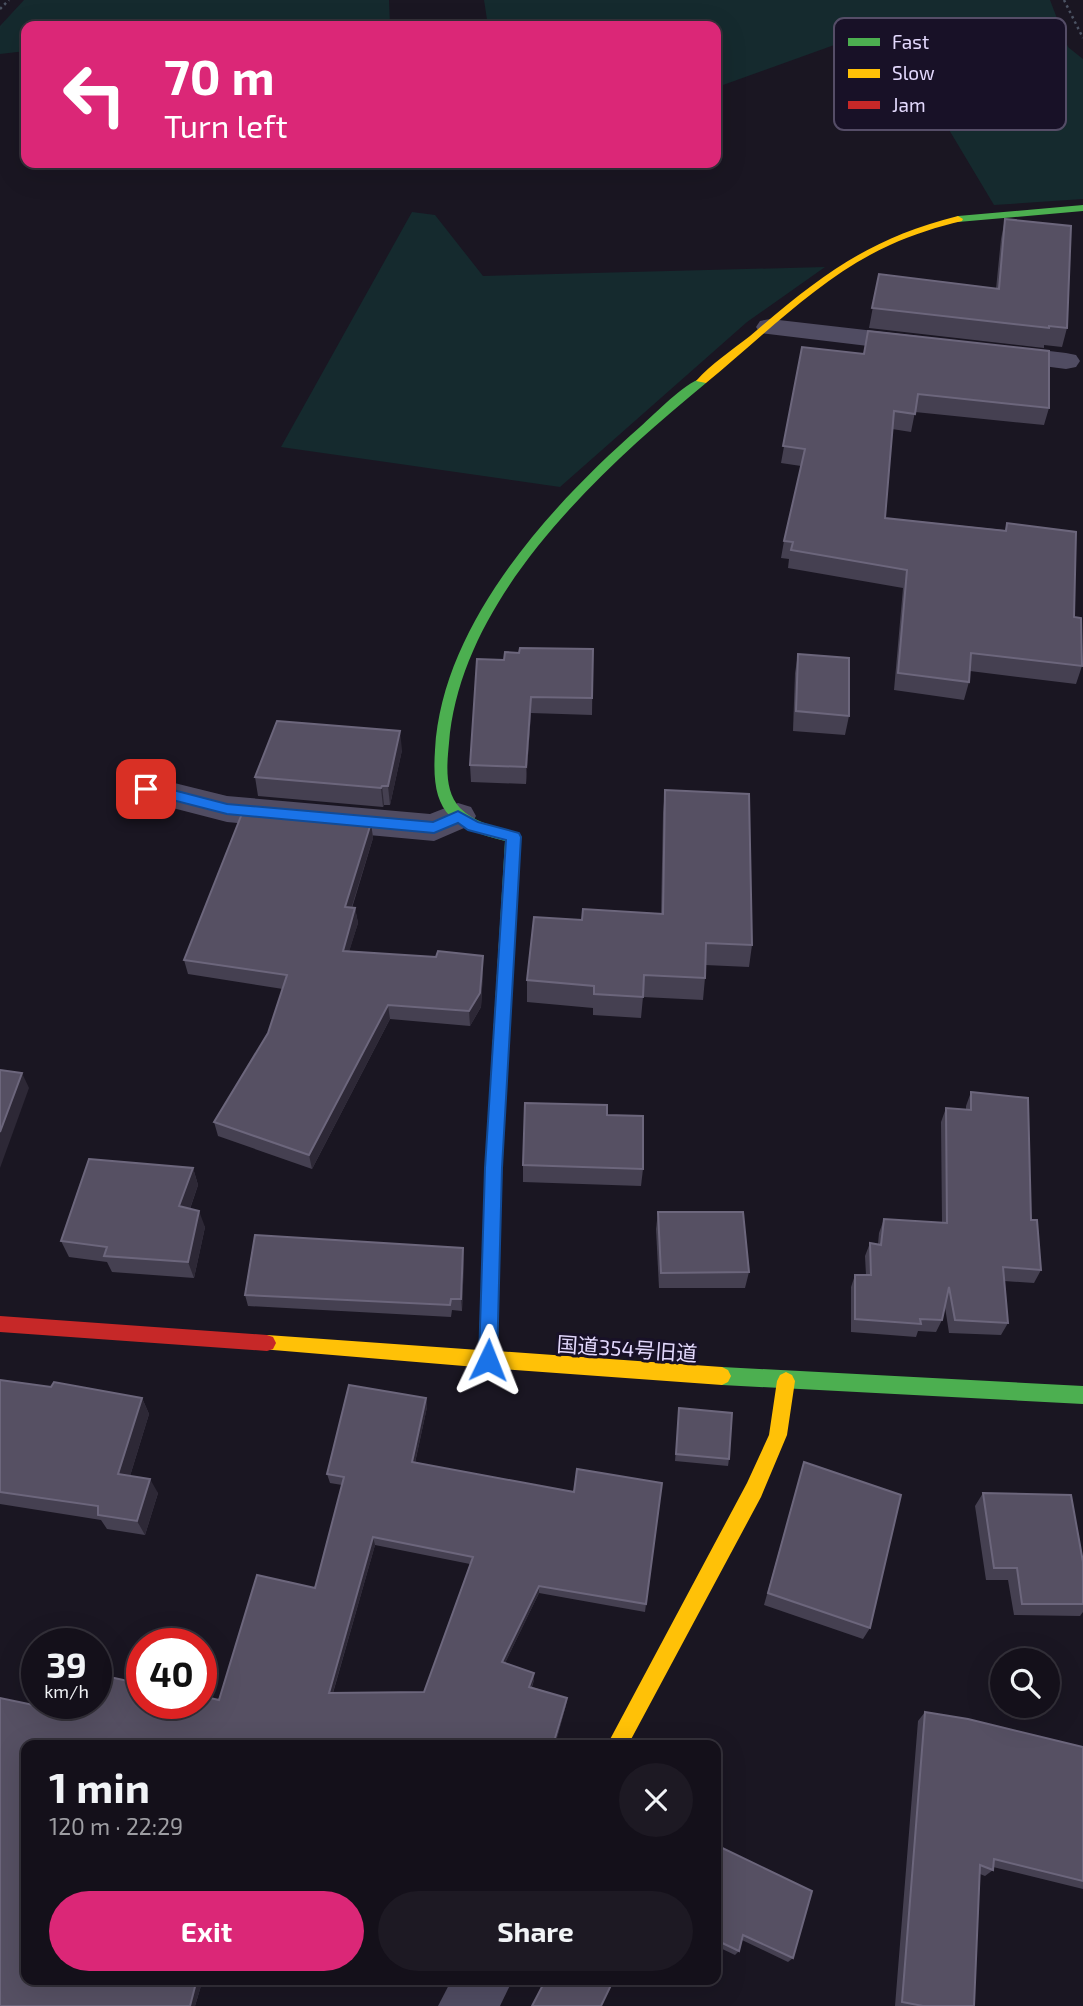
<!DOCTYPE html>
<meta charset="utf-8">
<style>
:root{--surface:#14101a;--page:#1d1923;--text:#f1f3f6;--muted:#9d9da2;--line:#333039;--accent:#db2777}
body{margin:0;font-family:"Exo 2","Noto Sans JP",sans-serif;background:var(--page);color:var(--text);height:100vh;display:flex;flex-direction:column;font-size:26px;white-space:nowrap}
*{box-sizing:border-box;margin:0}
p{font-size:23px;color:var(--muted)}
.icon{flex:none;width:38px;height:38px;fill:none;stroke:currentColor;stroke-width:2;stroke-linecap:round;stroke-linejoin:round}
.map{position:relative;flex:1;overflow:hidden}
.sheet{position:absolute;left:21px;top:1740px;width:700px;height:245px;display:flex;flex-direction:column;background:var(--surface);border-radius:14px;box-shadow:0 7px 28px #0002,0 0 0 2px var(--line)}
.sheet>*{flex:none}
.banner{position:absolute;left:21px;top:21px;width:700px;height:147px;border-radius:14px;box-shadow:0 7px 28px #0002,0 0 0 2px var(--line);background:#db2777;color:#fff;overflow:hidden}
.tools{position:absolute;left:990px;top:1648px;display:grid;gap:14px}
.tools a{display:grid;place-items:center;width:70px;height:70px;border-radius:50%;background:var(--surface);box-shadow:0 7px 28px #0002,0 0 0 2px var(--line);font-size:35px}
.speed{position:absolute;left:21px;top:1628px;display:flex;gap:14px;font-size:35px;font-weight:700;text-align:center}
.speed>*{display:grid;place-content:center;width:91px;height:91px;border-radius:50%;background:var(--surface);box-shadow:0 7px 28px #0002,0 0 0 2px var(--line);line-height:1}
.speed small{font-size:18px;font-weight:400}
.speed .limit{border:10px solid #d22;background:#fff;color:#111}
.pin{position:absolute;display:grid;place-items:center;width:60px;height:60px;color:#fff;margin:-30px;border-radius:14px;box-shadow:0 4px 10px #0006}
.me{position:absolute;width:77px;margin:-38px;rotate:2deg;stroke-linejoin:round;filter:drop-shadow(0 0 5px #0008)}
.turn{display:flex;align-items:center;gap:24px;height:147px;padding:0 28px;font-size:32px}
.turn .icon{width:91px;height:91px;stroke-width:2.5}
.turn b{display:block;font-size:49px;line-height:60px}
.round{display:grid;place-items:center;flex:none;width:74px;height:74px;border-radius:37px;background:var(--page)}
.head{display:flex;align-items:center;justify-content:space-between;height:119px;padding:0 28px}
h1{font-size:42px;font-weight:700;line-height:52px}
.button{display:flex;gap:14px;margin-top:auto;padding:14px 28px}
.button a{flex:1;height:80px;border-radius:42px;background:var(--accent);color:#fff;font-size:28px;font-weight:700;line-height:80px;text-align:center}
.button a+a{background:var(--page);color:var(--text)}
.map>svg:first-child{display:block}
.green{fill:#152a2e}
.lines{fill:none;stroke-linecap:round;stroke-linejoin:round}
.path{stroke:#4c5363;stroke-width:2.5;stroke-dasharray:2.5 3.5;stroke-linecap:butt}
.street{fill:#504c62;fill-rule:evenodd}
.fast{fill:#4caf50;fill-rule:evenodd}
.slow{fill:#ffc107;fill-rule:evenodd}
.jam{fill:#c62828;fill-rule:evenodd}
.wall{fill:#454051;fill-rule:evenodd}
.shaded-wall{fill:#2d2836}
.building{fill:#565063;stroke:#6c667c;stroke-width:2;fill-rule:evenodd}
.route{fill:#1a73e8;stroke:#114b97;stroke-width:2}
.labels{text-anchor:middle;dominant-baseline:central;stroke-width:6;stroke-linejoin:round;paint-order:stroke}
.street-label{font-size:21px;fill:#e3d9fd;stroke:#181127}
.key{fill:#181127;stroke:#554d67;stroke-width:2}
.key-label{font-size:19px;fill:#e3d9fd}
</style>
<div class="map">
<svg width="1083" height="2006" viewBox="0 0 1083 2006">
<rect width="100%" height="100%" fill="#1a1622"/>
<g class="green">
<polygon points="24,0 389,0 390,26 26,26 26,51 0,54 0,26"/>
<polygon points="484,0 1050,0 1068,47 1083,59 1083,199 994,205 887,26 723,85 716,85 716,26 488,26"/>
<polygon points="412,212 435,215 483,276 825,267 747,322 560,487 281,447"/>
</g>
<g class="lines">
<g class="path">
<polyline points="1064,0 1083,38"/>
<polyline points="0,9 9,0"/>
</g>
<g class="street">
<polygon points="770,319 918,336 928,338 932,344 928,350 918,352 760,333 756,327 760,321"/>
<polygon points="998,345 1066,353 1076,355 1080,361 1076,367 1066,369 988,359 984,353 988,347"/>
<polygon points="146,776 227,796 430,814 458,803 471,807 476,816 471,825 434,841 227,822 134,798 129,789 134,780"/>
<polygon points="452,1979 513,1979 500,2006 438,2006"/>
</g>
<g class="fast">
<polygon points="1083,205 1083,211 958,222 953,219 958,216"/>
<path d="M702 378 706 379V383C599 471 461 597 449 743 447 764 444 791 460 808 476 824 498 827 518 833L520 837 515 941 512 945H502L499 941 505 841C447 827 431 809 435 750 442 624 550 506 640 427 656 413 683 384 702 378Z"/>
<polygon points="722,1367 1083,1386 1083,1404 722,1385 716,1382 713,1376 716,1370"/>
</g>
<g class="slow">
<path d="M958 216 963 219 962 221C937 227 914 234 890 245 821 276 764 336 706 383L696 381C711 364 732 350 750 336 820 276 867 239 958 216Z"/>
<polygon points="507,935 515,941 501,1168 497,1351 722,1367 728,1370 731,1376 728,1382 722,1385 488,1368 261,1349 258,1343 261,1337 267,1335 479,1350 485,1168 499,941"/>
<polygon points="786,1372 792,1375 795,1381 787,1435 761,1497 628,1745 607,1745 747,1483 769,1435 777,1381 780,1375"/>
</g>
<polygon class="jam" points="0,1316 267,1335 273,1337 276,1343 273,1349 267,1351 0,1332"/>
</g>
<g class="wall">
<polygon points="1005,219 1067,328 1062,347 1044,345 1044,348 869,328 879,274 996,289 1001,239"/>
<polygon points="802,347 1049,408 1044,425 915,412 911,432 892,429 885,518 1005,530 1007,523 1074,617 1082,666 1076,684 970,671 969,682 964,700 894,690 903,588 788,568 789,559 781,558 784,541 801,466 781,463"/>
<polygon points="593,649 592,715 531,713 526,784 471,782 470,765 504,660 519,653"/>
<polygon points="798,654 849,716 845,735 793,731 795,673"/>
<polygon points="402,750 390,805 384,805 383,807 258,796 255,777"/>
<polygon points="665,790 752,945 749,967 705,965 705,978 703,1000 643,997 641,1018 593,1015 593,1008 527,1002 527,980 582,920 661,914 663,813"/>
<polygon points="371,823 373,838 352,908 355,908 358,923 349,951 436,957 483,956 483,971 481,1007 470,1026 390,1019 312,1169 218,1136 214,1122 268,1033 283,989 188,974 184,960"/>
<polygon points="971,1092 1031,1220 1041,1270 1034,1283 1004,1281 1008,1323 1001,1335 949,1333 945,1307 942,1320 936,1332 918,1331 916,1337 851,1332 851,1287 855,1275 866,1275 865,1256 870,1243 878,1244 879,1233 884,1219 942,1223 941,1122 946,1108 966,1110 966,1106"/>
<polygon points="523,1165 643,1169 641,1186 523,1182"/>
<polygon points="193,1168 198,1185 190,1209 205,1227 194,1278 112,1272 107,1262 69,1257 61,1241"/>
<polygon points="658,1212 749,1272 745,1288 659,1288 656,1229"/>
<polygon points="464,1260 462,1311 452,1310 451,1317 248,1306 245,1295"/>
<polygon points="0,1380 51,1387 142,1398 149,1414 130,1476 158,1493 145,1535 107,1529 101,1520 0,1504"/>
<path d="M349 1385 426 1398 427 1407 415 1463 574 1492 577 1469 662 1483 645 1612 539 1593 505 1663 534 1673V1680L532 1687 567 1698 566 1705 555 1745H26V1979H203L195 2006H0V1698L43 1707 44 1703H96V1674L142 1684V1703H201V1696L219 1700 257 1575 315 1588 342 1485 330 1483 327 1474ZM375 1545 470 1564 424 1692 333 1693Z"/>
<polygon points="679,1408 729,1459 728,1466 675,1461"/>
<polygon points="804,1462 870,1628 863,1639 764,1605"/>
<polygon points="983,1493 1083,1562 1083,1612 1080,1616 1014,1615 1008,1580 986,1580 975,1506"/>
<polygon points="925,1712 1083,1747 1083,1889 993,1867 993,1870 985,1876 980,1874 974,2006 895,2006 918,1721"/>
<polygon points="716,1845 793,1958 788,1962 742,1940 739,1951 735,1955 716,1946"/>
</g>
<g class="shaded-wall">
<polygon points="531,697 531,713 526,784 526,767"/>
<polygon points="400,731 402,750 390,805 388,786"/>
<polygon points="382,786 384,805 383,807 381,788"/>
<polygon points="371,823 373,838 347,922 345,907"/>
<polygon points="355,908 358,923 345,965 343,951"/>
<polygon points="483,956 483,971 481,1007 470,1026 469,1011"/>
<polygon points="388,1005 390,1019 312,1169 309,1155"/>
<polygon points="22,1073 29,1088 0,1168 0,1132"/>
<polygon points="193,1168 198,1185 185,1223 179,1206"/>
<polygon points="199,1211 205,1227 194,1278 188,1262"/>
<polygon points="463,1248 464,1260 462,1311 461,1299"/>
<polygon points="142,1398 149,1414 126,1489 118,1474"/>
<polygon points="426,1398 427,1407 413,1471 412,1462"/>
<polygon points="150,1479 158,1493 145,1535 137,1521"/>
<polygon points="373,1537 375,1545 331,1699 329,1693"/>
<polygon points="539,1586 539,1593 502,1669 502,1662"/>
<polygon points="534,1673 534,1680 529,1693 529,1687"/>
<polygon points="567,1698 566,1705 555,1745 553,1745"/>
<polygon points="197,1979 203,1979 195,2006 190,2006"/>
</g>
<g class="building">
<polygon points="1005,219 1071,226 1067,328 1049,326 1049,328 872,308 879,274 999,289"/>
<polygon points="868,331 1049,351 1049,408 918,394 915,414 894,411 885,518 1006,531 1007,523 1076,532 1074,617 1081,618 1082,666 971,653 969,682 898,673 907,570 791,550 793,542 784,541 805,449 783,446 802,347 864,354"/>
<polygon points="520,648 593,649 592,698 531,697 526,767 470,765 477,659 504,660 505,652 519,653"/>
<polygon points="798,654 849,658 849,716 796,711"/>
<polygon points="277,721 400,731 388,786 382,786 381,788 255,777"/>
<polygon points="665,790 749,794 752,945 706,943 705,978 644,975 643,997 594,994 594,986 527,980 534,917 582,920 583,909 663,914"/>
<polygon points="243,811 371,823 345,907 355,908 343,951 436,957 438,951 483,956 480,993 469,1011 388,1005 309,1155 214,1122 268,1033 287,975 184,960"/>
<polygon points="0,1070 22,1073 0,1132"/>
<polygon points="971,1092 1028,1098 1031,1220 1037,1220 1041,1270 1003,1267 1008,1323 955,1320 949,1287 942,1320 920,1319 921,1324 855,1319 855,1275 871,1275 870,1243 881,1245 884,1219 947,1223 946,1108 971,1110"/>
<polygon points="525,1103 607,1105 607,1115 643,1116 643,1169 523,1165"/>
<polygon points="89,1159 193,1168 179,1206 199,1211 188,1262 104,1256 107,1247 61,1241"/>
<polygon points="658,1212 743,1212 749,1272 661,1273"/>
<polygon points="255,1235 463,1248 461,1299 451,1299 450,1305 245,1295"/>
<polygon points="0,1380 51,1387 54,1382 142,1398 118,1474 150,1479 137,1521 98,1515 98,1506 0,1492"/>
<path d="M349 1385 426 1398 412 1462 574 1492 577 1469 662 1483 646 1604 539 1586 502 1662 534 1673 529 1687 567 1698 553 1745H26V1979H197L190 2006H0V1698L43 1707 44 1703H96V1674L142 1684V1703H201V1696L219 1700 257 1575 315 1588 344 1477 327 1474ZM373 1537 473 1557 424 1692 329 1693Z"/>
<polygon points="679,1408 732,1413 729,1459 676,1454"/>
<polygon points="804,1462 901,1495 870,1628 768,1593"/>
<polygon points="983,1493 1071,1495 1083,1562 1083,1604 1022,1604 1017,1568 994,1568"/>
<polygon points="925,1712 968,1719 1083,1747 1083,1881 994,1859 993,1870 980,1865 974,2006 923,2006 902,2002"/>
<polygon points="716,1845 812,1891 793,1958 743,1935 739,1951 716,1940"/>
<polygon points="546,1979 614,1979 601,2006 532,2006"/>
</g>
<polygon class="route" points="146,783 227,804 433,822 458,811 478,822 519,833 521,837 502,1168 497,1360 494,1366 488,1368 481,1366 479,1360 485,1168 506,840 468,830 458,823 434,833 227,814 141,792 139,789 141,785"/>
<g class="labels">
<g class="street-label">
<text transform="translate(627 1348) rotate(4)">国道354号旧道</text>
</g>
</g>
<rect x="834" y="18" width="232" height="112" rx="10" class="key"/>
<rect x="848" y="38" width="32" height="8" fill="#4caf50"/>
<rect x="848" y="69" width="32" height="9" fill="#ffc107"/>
<rect x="848" y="101" width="32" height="8" fill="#c62828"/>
<g class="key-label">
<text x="892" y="49">Fast</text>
<text x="892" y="80">Slow</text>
<text x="892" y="112">Jam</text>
</g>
</svg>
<div class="tools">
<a><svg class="icon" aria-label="search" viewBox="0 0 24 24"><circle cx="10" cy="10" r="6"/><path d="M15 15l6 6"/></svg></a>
</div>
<div class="speed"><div>39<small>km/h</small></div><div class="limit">40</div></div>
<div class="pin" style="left:146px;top:789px;background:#d93025"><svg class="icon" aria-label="arrive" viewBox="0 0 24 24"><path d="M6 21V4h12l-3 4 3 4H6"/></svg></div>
<svg class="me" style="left:488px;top:1360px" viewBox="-20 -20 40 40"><path d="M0-17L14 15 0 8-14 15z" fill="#1a73e8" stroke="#fff" stroke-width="4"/></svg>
<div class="banner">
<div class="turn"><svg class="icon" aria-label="left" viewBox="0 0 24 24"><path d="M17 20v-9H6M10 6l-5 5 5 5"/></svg><div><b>70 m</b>Turn left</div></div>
</div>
<section class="sheet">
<div class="head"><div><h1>1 min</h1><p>120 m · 22:29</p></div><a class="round"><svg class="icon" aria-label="close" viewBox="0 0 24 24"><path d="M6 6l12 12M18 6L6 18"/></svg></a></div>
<div class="button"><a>Exit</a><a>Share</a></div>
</section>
</div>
